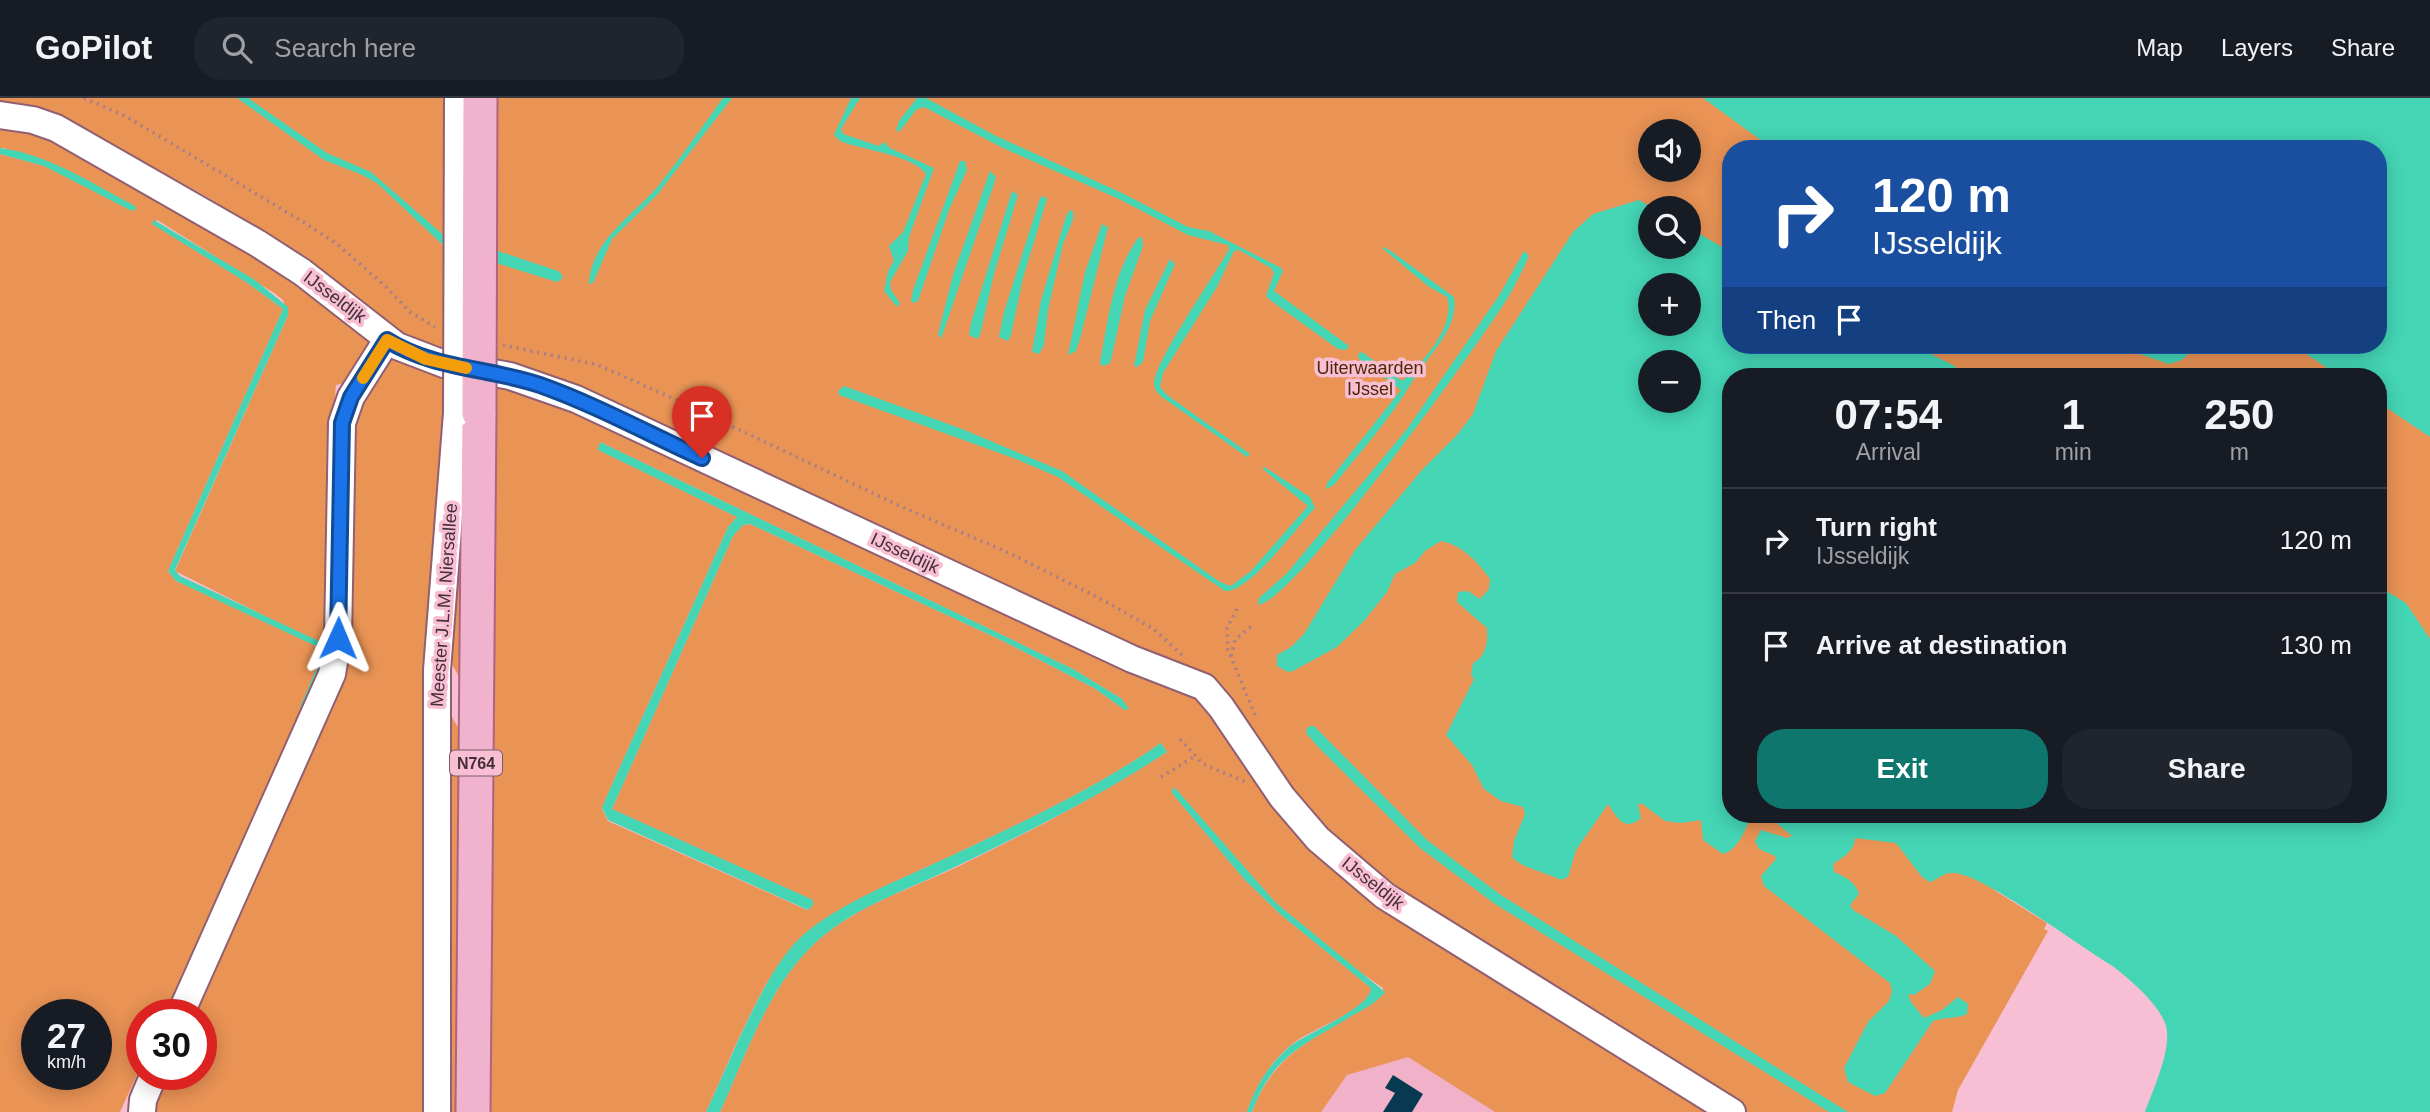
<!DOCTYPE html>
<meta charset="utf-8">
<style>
:root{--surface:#171b24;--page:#20242c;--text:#f1f3f6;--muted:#9ea1a6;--line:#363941;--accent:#0f766e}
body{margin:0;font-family:Arial,sans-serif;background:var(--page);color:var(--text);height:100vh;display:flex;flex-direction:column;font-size:26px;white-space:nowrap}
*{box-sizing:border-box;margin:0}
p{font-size:23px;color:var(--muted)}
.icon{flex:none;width:38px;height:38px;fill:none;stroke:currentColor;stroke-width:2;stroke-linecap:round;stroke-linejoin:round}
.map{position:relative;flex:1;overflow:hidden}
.details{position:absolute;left:1722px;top:270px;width:665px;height:455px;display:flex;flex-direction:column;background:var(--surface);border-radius:28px;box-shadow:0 4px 18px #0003}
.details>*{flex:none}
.hud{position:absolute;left:1722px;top:42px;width:665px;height:214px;border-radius:28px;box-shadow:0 4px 18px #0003;background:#1a4fa0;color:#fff;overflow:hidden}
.fabs{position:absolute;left:1638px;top:21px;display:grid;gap:14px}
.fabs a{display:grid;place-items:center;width:63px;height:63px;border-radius:50%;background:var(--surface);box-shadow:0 4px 18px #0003;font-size:35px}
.speed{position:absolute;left:21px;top:901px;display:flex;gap:14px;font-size:35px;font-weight:700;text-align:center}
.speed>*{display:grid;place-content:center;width:91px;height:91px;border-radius:50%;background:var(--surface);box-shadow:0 4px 18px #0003;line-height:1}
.speed small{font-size:18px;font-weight:400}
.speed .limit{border:10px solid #d22;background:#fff;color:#111}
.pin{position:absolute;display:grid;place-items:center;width:60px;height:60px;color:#fff;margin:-72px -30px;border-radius:50% 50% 50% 0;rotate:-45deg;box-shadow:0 0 7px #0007}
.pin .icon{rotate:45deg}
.me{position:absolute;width:77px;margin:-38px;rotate:1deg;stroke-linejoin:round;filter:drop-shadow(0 0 5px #0008)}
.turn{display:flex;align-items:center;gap:24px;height:147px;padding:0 35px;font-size:32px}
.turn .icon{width:91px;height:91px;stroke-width:2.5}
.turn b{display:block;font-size:49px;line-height:60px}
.then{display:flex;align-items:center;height:66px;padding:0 35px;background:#0003;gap:14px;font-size:26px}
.eta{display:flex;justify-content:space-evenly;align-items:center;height:119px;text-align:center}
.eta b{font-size:42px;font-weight:700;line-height:49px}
.cta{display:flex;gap:14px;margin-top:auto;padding:14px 35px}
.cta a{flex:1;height:80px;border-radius:28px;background:var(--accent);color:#fff;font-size:28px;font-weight:700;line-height:80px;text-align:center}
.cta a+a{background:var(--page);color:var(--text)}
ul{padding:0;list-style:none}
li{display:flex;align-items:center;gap:21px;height:105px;padding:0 35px;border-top:2px solid var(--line)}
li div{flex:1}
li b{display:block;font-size:26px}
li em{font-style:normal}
header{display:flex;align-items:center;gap:42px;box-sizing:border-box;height:98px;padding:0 35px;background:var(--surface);border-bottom:2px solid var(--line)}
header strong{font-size:33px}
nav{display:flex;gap:38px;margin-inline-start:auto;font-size:24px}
.search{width:490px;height:63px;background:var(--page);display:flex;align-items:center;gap:18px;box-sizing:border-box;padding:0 24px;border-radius:28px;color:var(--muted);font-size:26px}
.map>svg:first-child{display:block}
.built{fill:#f1b1c9}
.green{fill:#e99355;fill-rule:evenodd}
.water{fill:#44d5b5;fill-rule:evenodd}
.building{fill:#073a51}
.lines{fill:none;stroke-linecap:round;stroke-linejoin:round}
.minor-casing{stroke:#915f72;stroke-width:30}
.major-casing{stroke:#af6382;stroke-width:37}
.path{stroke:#a67d8c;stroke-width:3.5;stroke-dasharray:2 5;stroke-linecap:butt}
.minor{stroke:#fff;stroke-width:26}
.major{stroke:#f1b2cd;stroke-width:33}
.minor-bridge-casing{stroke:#915f72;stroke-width:30;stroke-linecap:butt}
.major-bridge-casing{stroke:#af6382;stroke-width:37;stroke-linecap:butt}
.minor-bridge{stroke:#fff;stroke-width:26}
.major-bridge{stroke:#f1b2cd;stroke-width:33}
.route-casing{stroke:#114b97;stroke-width:18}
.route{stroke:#1a73e8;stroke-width:12}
.slow{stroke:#f59e0b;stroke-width:12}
.labels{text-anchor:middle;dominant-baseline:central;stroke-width:7;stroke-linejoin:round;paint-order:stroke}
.shield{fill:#f8bfd4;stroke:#7b5a66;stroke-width:2}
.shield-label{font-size:16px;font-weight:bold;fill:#452e37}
.street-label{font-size:18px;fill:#452e37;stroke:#f8bfd4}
.park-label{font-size:18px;fill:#512703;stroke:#f8bfd4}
</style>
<header>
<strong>GoPilot</strong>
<div class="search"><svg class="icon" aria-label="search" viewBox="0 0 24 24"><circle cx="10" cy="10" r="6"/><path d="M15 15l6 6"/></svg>Search here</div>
<nav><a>Map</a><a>Layers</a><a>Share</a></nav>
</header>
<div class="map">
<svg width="2430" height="1014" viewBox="0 0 2430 1014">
<rect width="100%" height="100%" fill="#f8bfd4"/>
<polygon class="built" points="1413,913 1607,1014 1288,1014"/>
<g class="green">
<polygon points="0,0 446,0 444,138 442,136 441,146 444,148 444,261 410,249 265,136 209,100 98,39 0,7"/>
<path d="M497 0H1875L1970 51H1731V247H2319L2362 278H1731V716H2031L1994 792 2047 825 2044 831 2048 833 1958 992 1952 1014H1742L1431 819 1310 723 1221 601 571 284 497 269 495 163 499 165 495 152ZM1650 33H1689V72H1650ZM1650 110H1689V149H1650ZM1650 187H1689V226H1650ZM1650 264H1689V303H1650Z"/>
<path d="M0 25 51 37 199 117 374 241 354 283 336 287 332 331 325 548 175 473 288 217 283 202 274 195 157 122 153 126 246 184 283 211 168 473 176 483 312 545 322 557 301 612 164 917H142V966L120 1014H0V56L44 68 135 108 4 50H0ZM37 917H96V976H37Z"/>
<polygon points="394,254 444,272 443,328 448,330 429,1014 147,1014 159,977 201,976 201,917 186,917 332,588 348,324"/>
<path d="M497 280 1195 589 1306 737 1722 1014H1495L1408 959 1347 977 1321 1014H1252C1277 945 1330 937 1383 897V890L1347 865 1276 805 1174 690 1172 695 1244 781 1280 816 1371 890C1370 910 1317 930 1301 940 1274 957 1257 985 1247 1014H720C745 959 766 895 809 851 849 810 906 793 957 769 1029 734 1099 698 1167 654L1161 645C1093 692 1017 727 942 762 899 782 826 811 795 846 759 884 729 965 706 1014H487L489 569ZM600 344 1073 571 1122 601 1125 612 1094 590 1003 543 750 426 743 427 733 438 612 711 812 802 813 807 807 812 608 723 602 711 606 700 728 429 737 419 599 352Z"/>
<polygon points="2378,290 2430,328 2430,813 2378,716"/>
<polygon points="463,315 465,589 446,556"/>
<polygon points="445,607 463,638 461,1014 442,1014"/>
</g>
<g class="water">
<polygon points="237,0 248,0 327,55 371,74 448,141 495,152 555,172 560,174 563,180 557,184 445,149 377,85 360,76 324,62"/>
<path d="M723 0H732L657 97 612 141 593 185 589 186C591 142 633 118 659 87 681 59 702 29 723 0Z"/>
<path d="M851 0H860L841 31 843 36 879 48 884 44 890 50 934 70 909 139 908 153 890 184 891 192 900 205 897 209 884 193 888 173 894 163 889 148 903 134 926 76C913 57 862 52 840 43L834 37Z"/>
<path d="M917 0H926L994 37 1122 95 1188 129 1209 133 1281 170 1283 173 1274 193 1349 248 1346 252 1338 251 1270 202 1266 198 1274 175 1271 170 1239 152 1234 153 1217 189 1163 275 1160 289 1167 297 1250 356 1247 359 1162 299C1158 295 1154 292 1154 285 1156 261 1215 177 1229 151L1228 147 1188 137 1119 101 1003 50 924 9 916 12 900 33H896L899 23Z"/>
<polygon points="1703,0 2430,0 2430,339 2378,304 2378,278 2339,278 2293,247 2378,247 2378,51 1773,51"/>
<path d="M0 50C48 56 93 86 135 108L136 111 132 113 44 68 0 56Z"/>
<polygon points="960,63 965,63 967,72 949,112 918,203 913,205 911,203 913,192"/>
<polygon points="990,73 996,79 993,89 941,241 938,236 953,177"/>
<polygon points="1012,93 1018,97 994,176 980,237 977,241 969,237 971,225"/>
<polygon points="1043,98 1047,101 1023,180 1011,237 1008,243 999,239 1004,214 1040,100"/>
<path d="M1639 102 1653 110H1650V149H1689V130L1731 154V247H1912L1953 267 1966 278H1731V716H1751C1747 730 1738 752 1723 756L1703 742 1701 722 1681 725 1665 723 1641 705 1638 707 1641 720C1624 735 1616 718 1608 706L1576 752 1568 779 1561 782C1546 774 1523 771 1512 759L1514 743 1525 716 1523 709 1501 703 1484 691 1472 667 1446 637 1474 581 1471 577 1473 565C1486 558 1488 544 1487 530L1457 504 1458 494 1468 493 1480 501 1489 491 1490 481C1478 464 1462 447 1441 443L1425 453 1415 465 1395 476 1387 494 1364 523 1337 549 1293 573 1288 574 1277 568V557L1291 549 1304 536 1355 452 1422 372 1457 337 1473 316 1496 253 1573 134 1593 116ZM1650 187H1689V226H1650ZM1650 264H1689V303H1650Z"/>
<polygon points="1070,112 1073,113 1073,122 1063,146 1048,212 1044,247 1039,256 1032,254 1041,202 1066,118"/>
<polygon points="154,122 255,182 288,209 288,217 175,472 180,478 323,545 327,557 302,613 300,609 321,560 318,549 176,483 168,473 283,211 246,184 152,126"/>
<polygon points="1102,126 1108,129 1081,237 1076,253 1068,257 1085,174"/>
<path d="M1139 139 1142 140 1143 148 1125 198 1111 262 1109 266 1102 268 1100 264C1108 223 1113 173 1139 139Z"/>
<path d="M1381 149 1388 151 1454 199C1459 233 1427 257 1412 284 1390 321 1361 353 1334 387L1326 391 1327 385 1401 292 1359 261 1358 256 1362 254 1402 283C1422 265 1456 229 1447 199L1428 188Z"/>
<path d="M1524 153 1529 158C1522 173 1515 188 1507 201 1479 246 1296 502 1258 507L1259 500 1287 475 1407 331 1500 196Z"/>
<polygon points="1170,161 1175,166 1150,223 1143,264 1137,269 1134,268 1145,212"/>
<polygon points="2113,247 2197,247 2182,262 2169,266"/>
<path d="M844 288 962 331 1062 373 1220 484 1231 488 1251 473 1308 408 1264 372 1263 368 1310 399 1315 410C1297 429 1250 494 1225 493L1058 379 1016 361 839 297 838 293Z"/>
<polygon points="600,344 1073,571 1122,601 1129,611 1125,612 1094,590 1003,543 750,426 743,427 733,438 612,711 813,802 813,807 808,812 608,722 602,710 606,700 728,429 737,419 598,352"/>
<path d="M2378 488 2406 505 2430 541V1014H2145C2153 992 2174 947 2165 925 2156 903 2131 883 2114 869 2082 850 1983 776 1954 775 1943 774 1939 781 1930 784L1922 779 1896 745 1855 740C1855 753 1842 760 1833 766L1834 774C1845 779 1855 783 1859 796L1850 807 1853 812 1896 838 1935 873 1930 886 1914 897 1908 896 1911 904 1924 920 1942 912 1958 899 1968 906 1967 916C1956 921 1945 919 1933 923L1885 995 1875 998 1848 984 1844 970 1868 924 1889 903 1892 893 1890 885 1764 788 1761 778 1776 761 1775 758 1759 751 1755 743 1761 732 1787 740 1792 738 1766 716H2378Z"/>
<polygon points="1310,628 1314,628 1427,742 1501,797 1848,1014 1829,1014 1495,806 1420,750 1319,650 1306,635 1307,630"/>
<path d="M1161 645 1167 654C1100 698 1030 733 957 768 906 793 849 810 809 851 766 895 745 959 720 1014H706C729 966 760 883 795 845 826 811 899 782 942 762 1017 727 1093 692 1161 645Z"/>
<path d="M1172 690 1176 691 1276 805 1385 894C1377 905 1362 912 1350 919 1303 948 1273 957 1252 1014H1247C1255 989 1268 968 1288 950 1305 935 1370 911 1371 890L1280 816 1244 781 1172 695Z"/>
</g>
<polygon class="building" points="1393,977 1423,996 1412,1014 1383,1014 1395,995 1385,990"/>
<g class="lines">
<g class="minor-casing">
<g id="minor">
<polyline points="0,17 33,22 56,30 257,145 302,174 397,248 444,266 510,278 576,301 1132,561 1204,589 1221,609 1282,699 1318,741 1385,798 1732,1014"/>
<polyline points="180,917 332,576 338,540 342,325 351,299 387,242"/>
<polyline points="142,1014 143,1002 154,976"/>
<polyline points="437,1014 437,572 457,315"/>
</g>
</g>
<g class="major-casing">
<polyline id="major" points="473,1014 479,315"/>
</g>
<g class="path">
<polyline points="84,0 127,19 300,122 337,146 383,186 410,214 435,229"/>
<polyline points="503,247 598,267 679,303 902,409 1005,453 1103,502 1154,531 1183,558"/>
<polyline points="1237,511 1227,530 1228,552 1256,619"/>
<polyline points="1231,558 1235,542 1253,527"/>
<polyline points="1180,641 1203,666 1246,684"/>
<polyline points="1161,679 1195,658"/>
</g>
<use href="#minor" class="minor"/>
<use href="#major" class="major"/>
<g class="minor-bridge-casing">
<polyline id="minor-bridge" points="457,315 458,0"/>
</g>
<g class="major-bridge-casing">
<polyline id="major-bridge" points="479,315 480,0"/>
</g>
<use href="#minor-bridge" class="minor-bridge"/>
<use href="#major-bridge" class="major-bridge"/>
</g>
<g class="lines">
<g class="route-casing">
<path id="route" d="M338 540 342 325 351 299 387 242C433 271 490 270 540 287 596 307 649 336 702 360"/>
</g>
<use href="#route" class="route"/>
<polyline class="slow" points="363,280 387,242 426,261 466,270"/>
</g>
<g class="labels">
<rect class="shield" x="450" y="652.5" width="52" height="25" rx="5"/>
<g class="shield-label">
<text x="476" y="665">N764</text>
</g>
<g class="street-label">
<text transform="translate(335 199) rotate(37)">IJsseldijk</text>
<text transform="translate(905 455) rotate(25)">IJsseldijk</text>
<text transform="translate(444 507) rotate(-86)">Meester J.L.M. Niersallee</text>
<text transform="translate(1373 785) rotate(38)">IJsseldijk</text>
</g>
<g class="park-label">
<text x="1370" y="270">Uiterwaarden<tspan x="1370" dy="21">IJssel</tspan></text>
</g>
</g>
</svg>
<div class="fabs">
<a><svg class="icon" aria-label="sound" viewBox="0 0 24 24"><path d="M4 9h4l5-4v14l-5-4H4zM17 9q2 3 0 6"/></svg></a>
<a><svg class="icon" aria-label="search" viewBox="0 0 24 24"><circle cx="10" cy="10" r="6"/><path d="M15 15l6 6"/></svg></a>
<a>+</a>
<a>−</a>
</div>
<div class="speed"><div>27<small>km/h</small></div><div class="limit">30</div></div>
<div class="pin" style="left:702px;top:360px;background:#d93025"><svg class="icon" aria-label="arrive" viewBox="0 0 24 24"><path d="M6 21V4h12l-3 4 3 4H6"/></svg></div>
<svg class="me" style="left:338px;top:540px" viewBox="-20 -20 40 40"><path d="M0-17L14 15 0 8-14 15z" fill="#1a73e8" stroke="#fff" stroke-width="4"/></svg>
<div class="hud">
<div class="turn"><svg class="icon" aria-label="right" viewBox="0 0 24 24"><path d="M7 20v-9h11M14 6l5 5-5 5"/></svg><div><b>120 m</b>IJsseldijk</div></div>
<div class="then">Then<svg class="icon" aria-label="arrive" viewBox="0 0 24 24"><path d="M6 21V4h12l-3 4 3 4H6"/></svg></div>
</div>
<section class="details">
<div class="eta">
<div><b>07:54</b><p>Arrival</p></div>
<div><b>1</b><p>min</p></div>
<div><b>250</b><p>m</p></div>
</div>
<ul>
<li><svg class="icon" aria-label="right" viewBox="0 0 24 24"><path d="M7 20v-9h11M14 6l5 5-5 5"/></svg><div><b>Turn right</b><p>IJsseldijk</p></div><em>120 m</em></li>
<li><svg class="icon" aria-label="arrive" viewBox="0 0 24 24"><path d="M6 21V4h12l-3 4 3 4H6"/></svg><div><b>Arrive at destination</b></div><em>130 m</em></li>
</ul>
<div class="cta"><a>Exit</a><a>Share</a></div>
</section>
</div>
